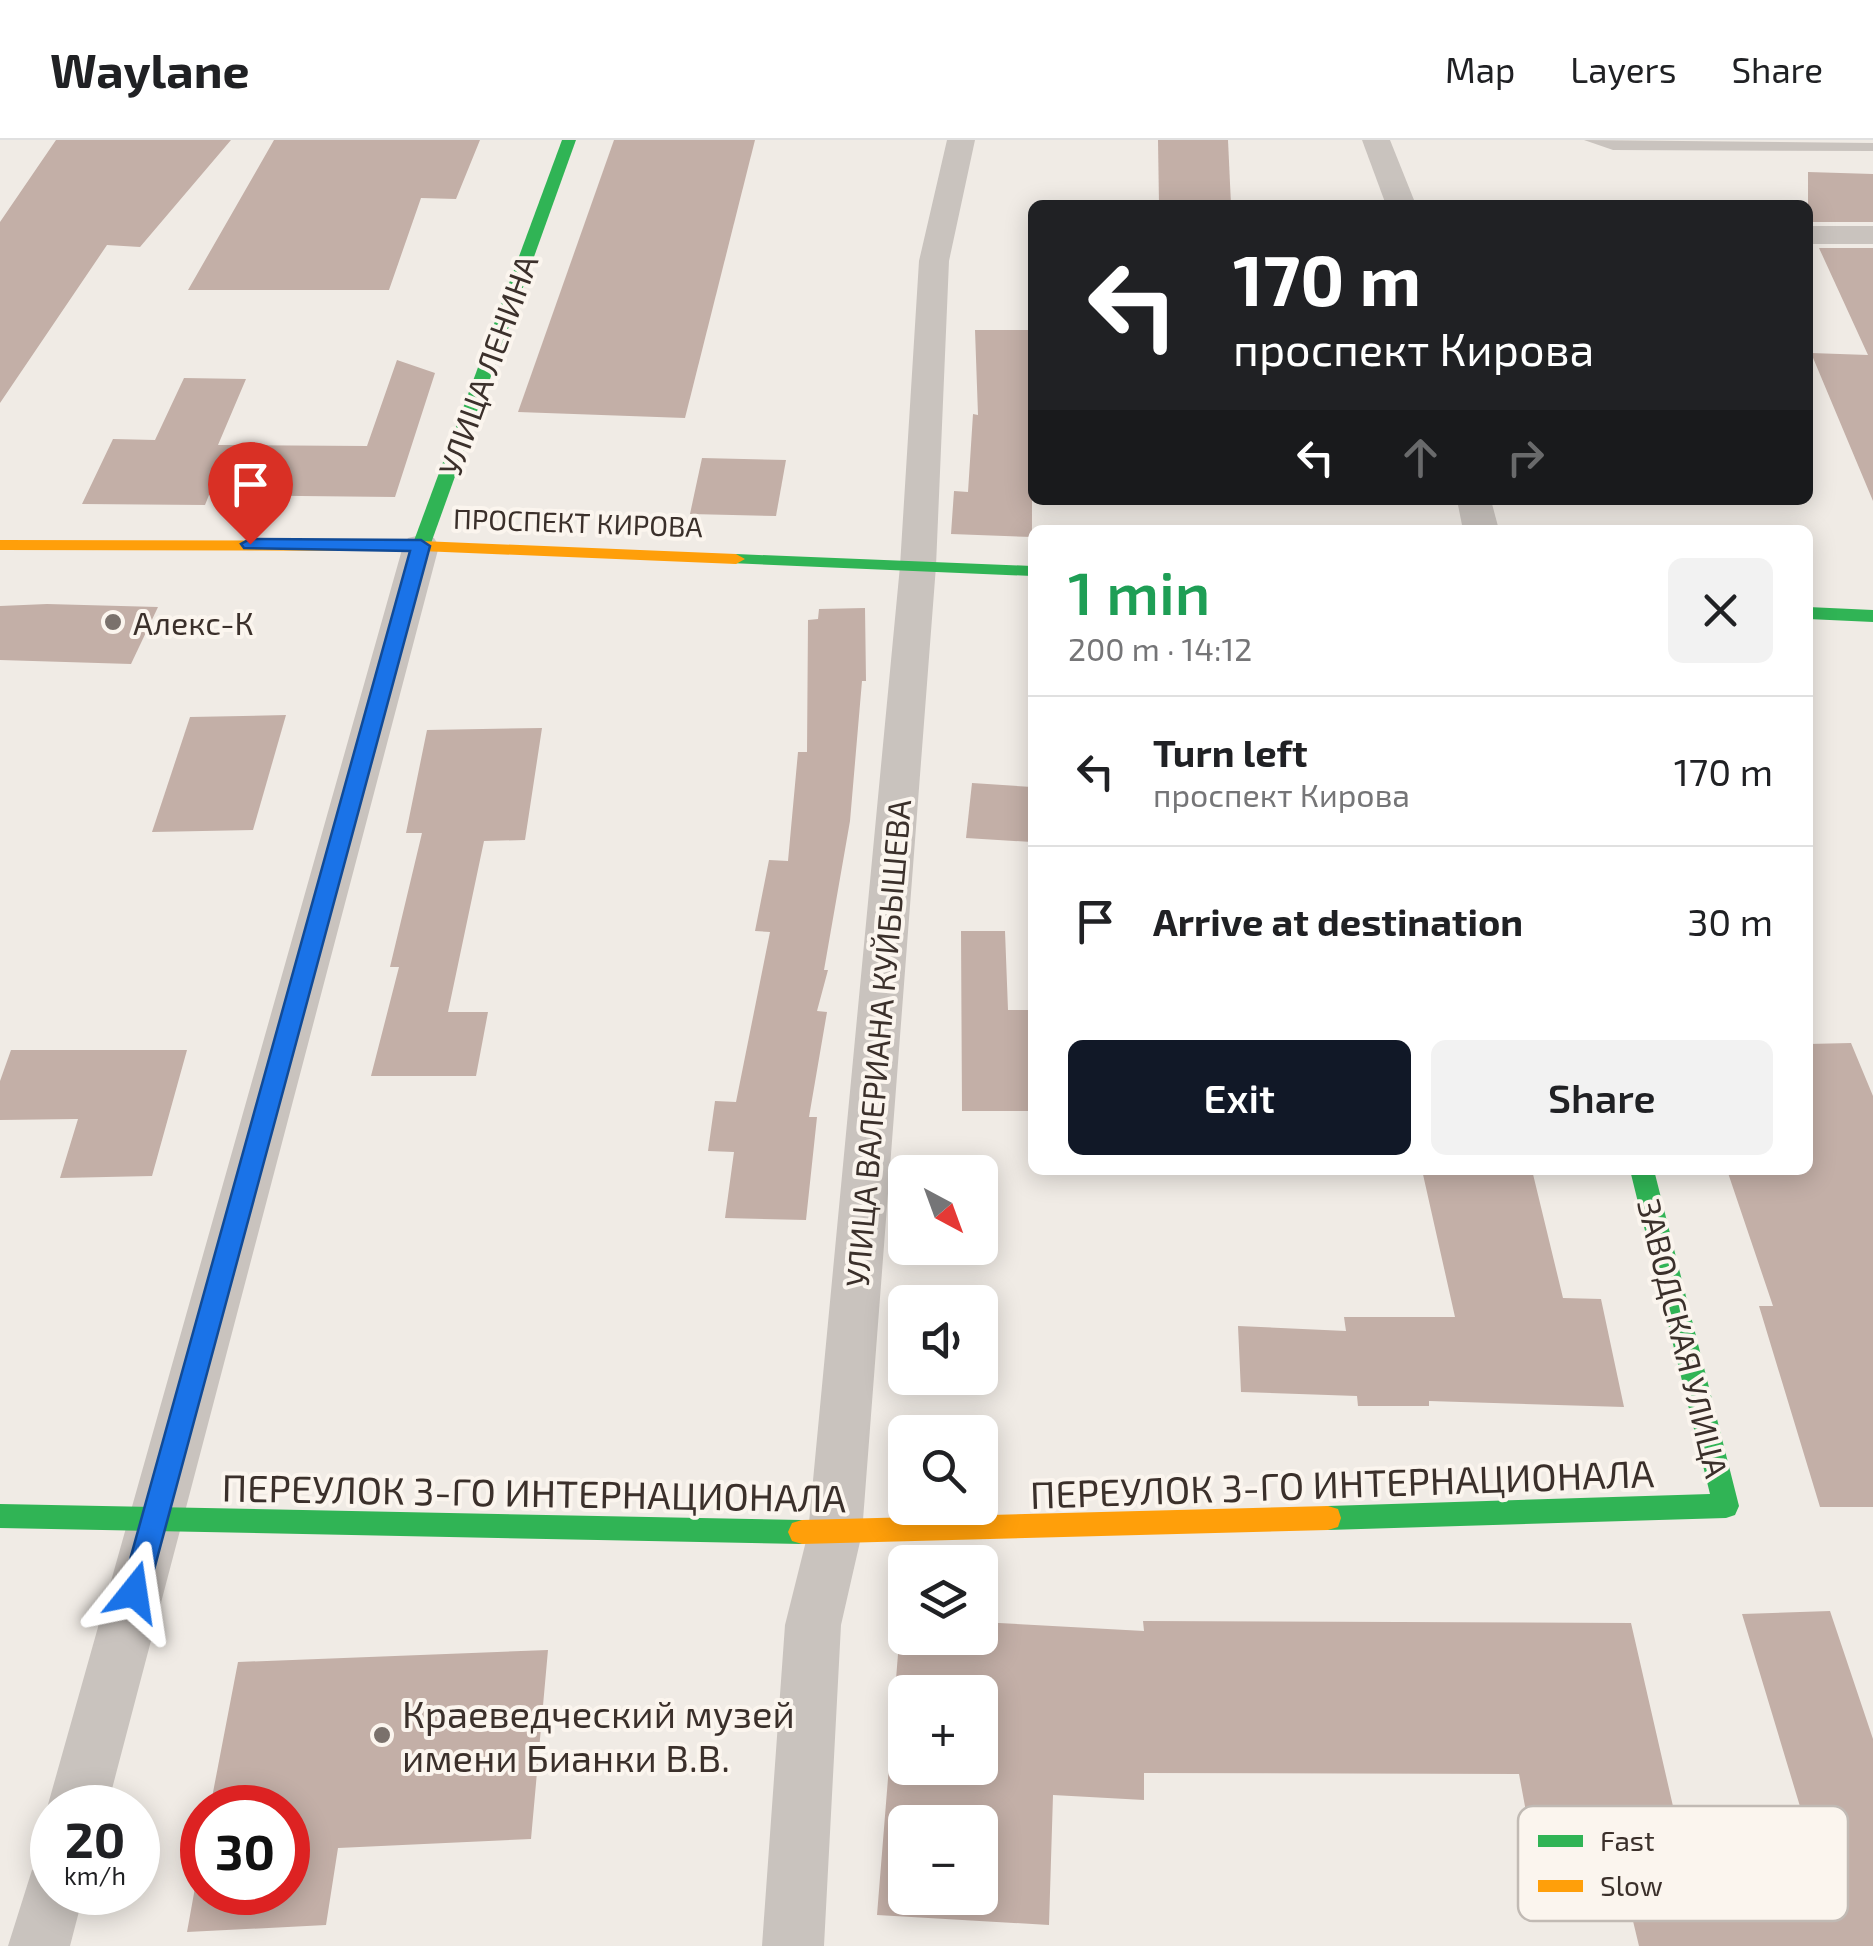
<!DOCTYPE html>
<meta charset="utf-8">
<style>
:root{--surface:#fff;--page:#f2f2f2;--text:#202124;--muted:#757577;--line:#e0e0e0;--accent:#111827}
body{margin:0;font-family:"Exo 2",sans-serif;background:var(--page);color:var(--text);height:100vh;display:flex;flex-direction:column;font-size:38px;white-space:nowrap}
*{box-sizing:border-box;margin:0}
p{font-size:32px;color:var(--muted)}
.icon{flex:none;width:55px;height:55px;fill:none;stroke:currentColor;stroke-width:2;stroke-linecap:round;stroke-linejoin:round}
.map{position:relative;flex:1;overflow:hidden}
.sheet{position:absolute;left:1028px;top:385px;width:785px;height:650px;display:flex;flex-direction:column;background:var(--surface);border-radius:15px;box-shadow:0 5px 25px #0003}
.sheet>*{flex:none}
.top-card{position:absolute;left:1028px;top:60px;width:785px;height:305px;border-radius:15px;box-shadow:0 5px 25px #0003;background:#202124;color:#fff;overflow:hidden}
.needle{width:65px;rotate:139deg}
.controls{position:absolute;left:888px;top:1015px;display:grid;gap:20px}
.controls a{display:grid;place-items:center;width:110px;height:110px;border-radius:15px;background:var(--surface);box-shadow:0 5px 25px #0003;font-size:50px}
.speed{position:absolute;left:30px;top:1645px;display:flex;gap:20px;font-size:50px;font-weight:700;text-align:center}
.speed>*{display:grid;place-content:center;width:130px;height:130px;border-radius:50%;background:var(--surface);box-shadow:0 5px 25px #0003;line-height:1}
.speed small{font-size:25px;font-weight:400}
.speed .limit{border:15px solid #d22;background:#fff;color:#111}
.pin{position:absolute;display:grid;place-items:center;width:85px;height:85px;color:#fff;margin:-102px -42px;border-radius:50% 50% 50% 0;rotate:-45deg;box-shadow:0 0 10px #0007}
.pin .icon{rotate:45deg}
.me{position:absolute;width:110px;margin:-55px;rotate:15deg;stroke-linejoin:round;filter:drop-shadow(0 0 8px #0008)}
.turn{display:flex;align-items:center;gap:35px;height:210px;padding:0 40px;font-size:45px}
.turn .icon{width:130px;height:130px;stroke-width:2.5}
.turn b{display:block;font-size:70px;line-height:85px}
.lanes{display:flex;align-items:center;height:95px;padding:0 40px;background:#0003;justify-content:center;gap:50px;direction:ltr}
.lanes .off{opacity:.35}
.round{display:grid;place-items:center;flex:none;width:105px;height:105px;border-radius:15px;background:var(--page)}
.overview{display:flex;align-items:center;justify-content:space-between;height:170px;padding:0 40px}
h1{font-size:60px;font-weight:600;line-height:75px;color:#1e9e55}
.cta{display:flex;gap:20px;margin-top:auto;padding:20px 40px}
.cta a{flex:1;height:115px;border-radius:15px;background:var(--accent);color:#fff;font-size:40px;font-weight:600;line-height:115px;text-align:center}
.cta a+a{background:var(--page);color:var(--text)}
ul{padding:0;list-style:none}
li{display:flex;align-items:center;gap:30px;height:150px;padding:0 40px;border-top:2px solid var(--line)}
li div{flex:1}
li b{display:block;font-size:38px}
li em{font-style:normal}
header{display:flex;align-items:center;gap:60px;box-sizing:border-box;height:140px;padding:0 50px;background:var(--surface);border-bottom:2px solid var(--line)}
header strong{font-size:48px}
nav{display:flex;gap:55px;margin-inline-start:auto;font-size:35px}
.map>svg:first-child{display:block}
.building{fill:#c3afa7;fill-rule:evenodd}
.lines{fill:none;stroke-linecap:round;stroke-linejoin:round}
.lane{fill:#c9c3be;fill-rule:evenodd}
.street{fill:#c9c3be;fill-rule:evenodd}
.fast{fill:#30b455;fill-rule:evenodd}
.slow{fill:#ff9f0a;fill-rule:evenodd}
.route{fill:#1a73e8;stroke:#114b97;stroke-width:2.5}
.poi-dot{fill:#7a716c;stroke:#fbf5ee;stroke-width:4}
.labels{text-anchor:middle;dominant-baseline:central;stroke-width:8;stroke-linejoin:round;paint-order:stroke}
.far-street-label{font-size:28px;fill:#3b302b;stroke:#fbf5ee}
.street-label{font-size:32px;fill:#3b302b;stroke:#fbf5ee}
.poi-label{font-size:32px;fill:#3b302b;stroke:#fbf5ee;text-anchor:start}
.near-street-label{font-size:38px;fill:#3b302b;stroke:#fbf5ee}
.near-poi-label{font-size:38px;fill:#3b302b;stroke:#fbf5ee;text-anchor:start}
.key{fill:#fbf5ee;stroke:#c1bab4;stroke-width:2.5}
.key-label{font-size:28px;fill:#3b302b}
</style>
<header>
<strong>Waylane</strong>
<nav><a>Map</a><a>Layers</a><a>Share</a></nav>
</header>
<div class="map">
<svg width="1873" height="1806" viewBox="0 0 1873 1806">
<rect width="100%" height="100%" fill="#f0ebe5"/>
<g class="building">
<polygon points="56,0 231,0 140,107 107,105 0,263 0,82"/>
<polygon points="274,0 480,0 456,59 421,58 389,150 188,150"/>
<polygon points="614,0 755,0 685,278 518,272"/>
<polygon points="1158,0 1228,0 1231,65 1159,65"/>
<polygon points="1808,32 1873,34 1873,82 1808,82"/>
<polygon points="1819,108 1873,108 1873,361 1811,213 1868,215"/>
<polygon points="975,190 1032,190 1032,397 951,394 954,351 968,352 973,274 978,275"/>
<polygon points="397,220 435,233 395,357 209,355 205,365 82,364 113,299 155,300 184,238 246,239 218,305 367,306"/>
<polygon points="702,318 786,320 776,376 690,374"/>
<polygon points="47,464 158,467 131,524 0,520 0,466"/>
<polygon points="865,468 866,541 862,541 850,681 824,830 828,830 817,871 827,872 809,977 817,977 806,1080 725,1078 734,1012 708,1011 715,961 736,962 770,792 755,791 769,720 788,721 798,612 807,612 808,480 818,479 819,469"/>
<polygon points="286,575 253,690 152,692 190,577"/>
<polygon points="542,588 525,700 484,701 448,872 488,872 476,936 371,936 399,827 390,827 422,693 406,693 427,590"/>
<polygon points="972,643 1032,647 1032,702 966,698"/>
<polygon points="961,791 1005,791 1008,870 1032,870 1032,971 962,971"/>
<polygon points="1851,903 1873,956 1873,1367 1820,1367 1759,1166 1773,1166 1727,1030 1808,1030 1808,904"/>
<polygon points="11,910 187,910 152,1036 60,1038 78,979 0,980 0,941"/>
<polygon points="1422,1030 1532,1030 1563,1158 1601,1159 1624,1267 1429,1261 1429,1266 1358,1266 1357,1256 1241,1252 1238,1186 1346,1191 1344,1177 1455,1177"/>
<path d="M1830 1471 1873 1599V1806H1639L1608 1677H1527L1519 1634 1144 1633V1660L1053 1655 1049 1785 877 1775 901 1477H905V1498H980V1482L1144 1491 1143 1481 1631 1483 1678 1688 1805 1683 1742 1474ZM905 1552H980V1628H905ZM905 1682H980V1758H905Z"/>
<polygon points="548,1510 531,1699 338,1708 326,1785 187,1792 202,1709 202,1752 288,1752 288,1668 210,1668 238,1522"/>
</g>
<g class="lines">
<polygon class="lane" points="1584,0 1873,3 1873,11 1613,10"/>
<g class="street">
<polygon points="947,0 975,0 949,121 936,426 862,1393 841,1485 824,1806 762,1806 785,1485 808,1393 900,426 919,121"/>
<polygon points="1362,0 1390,0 1416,65 1386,65"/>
<rect x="1808" y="86" width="65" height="18"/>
<polygon points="1457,360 1491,360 1499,390 1463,390"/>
<polygon points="421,395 434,398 439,406 107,1668 52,1668 52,1681 47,1668 403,406 408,398"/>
<polygon points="52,1722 52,1752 84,1752 70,1806 8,1806 32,1730"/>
</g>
<g class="fast">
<polygon points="562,0 576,0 430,406 427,410 415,410 412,406"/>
<polygon points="736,414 1032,426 1032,436 730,423 730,415"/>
<polygon points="1808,467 1873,470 1873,482 1808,479"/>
<polygon points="1630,1030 1654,1030 1739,1366 1735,1375 1726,1378 1328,1390 1318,1387 1315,1378 1318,1369 1328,1366 1710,1354"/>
<polygon points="0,1364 802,1380 812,1383 816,1392 812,1401 802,1404 0,1388"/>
</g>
<g class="slow">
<polygon points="0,400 421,401 736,414 745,419 736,424 421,411 0,410"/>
<polygon points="1328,1366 1338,1369 1341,1378 1338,1387 1328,1390 802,1404 792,1401 788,1392 792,1383 802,1380"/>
</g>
</g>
<polygon class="route" points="250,399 421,400 430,406 148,1452 144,1462 134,1465 125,1462 121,1452 410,411 244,408 241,404"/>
<g class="poi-dot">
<circle cx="113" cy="482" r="10"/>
<circle cx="382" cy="1595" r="10"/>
</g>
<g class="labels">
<g class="far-street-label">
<text transform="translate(578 382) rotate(2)">ПРОСПЕКТ КИРОВА</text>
</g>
<g class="street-label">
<text transform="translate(487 225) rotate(-70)">УЛИЦА ЛЕНИНА</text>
<text transform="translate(877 903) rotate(-85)">УЛИЦА ВАЛЕРИАНА КУЙБЫШЕВА</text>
<text transform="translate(1684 1198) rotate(76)">ЗАВОДСКАЯ УЛИЦА</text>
</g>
<g class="poi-label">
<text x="133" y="482">Алекс-К</text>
</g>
<g class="near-street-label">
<text transform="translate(1342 1343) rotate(-2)">ПЕРЕУЛОК 3-ГО ИНТЕРНАЦИОНАЛА</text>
<text transform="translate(534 1352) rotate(1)">ПЕРЕУЛОК 3-ГО ИНТЕРНАЦИОНАЛА</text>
</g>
<g class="near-poi-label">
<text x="402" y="1573">Краеведческий музей<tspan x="402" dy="44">имени Бианки В.В.</tspan></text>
</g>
</g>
<rect x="1518" y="1666" width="330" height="115" rx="15" class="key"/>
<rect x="1538" y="1695" width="45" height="12" fill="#30b455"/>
<rect x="1538" y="1740" width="45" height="12" fill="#ff9f0a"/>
<g class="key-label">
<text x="1600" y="1711">Fast</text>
<text x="1600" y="1756">Slow</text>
</g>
</svg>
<div class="controls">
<a><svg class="needle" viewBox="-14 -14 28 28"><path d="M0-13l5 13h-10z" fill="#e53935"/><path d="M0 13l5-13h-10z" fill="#757577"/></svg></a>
<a><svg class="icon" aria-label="sound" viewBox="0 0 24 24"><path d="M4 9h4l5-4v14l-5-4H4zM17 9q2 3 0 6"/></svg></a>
<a><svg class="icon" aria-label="search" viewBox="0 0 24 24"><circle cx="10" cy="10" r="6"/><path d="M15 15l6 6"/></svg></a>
<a><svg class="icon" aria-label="layers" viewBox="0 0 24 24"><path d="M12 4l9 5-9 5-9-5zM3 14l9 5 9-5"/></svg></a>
<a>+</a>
<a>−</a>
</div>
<div class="speed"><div>20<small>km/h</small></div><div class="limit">30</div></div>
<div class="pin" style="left:250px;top:404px;background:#d93025"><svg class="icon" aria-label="arrive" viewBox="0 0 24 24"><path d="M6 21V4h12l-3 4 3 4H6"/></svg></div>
<svg class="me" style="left:134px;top:1452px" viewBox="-20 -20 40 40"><path d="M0-17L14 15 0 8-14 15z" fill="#1a73e8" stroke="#fff" stroke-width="4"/></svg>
<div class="top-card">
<div class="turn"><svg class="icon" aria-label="left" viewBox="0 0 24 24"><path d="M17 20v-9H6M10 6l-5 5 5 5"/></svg><div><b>170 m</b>проспект Кирова</div></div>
<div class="lanes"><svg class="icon" aria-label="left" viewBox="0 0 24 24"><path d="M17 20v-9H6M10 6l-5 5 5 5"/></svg><svg class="icon off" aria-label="ahead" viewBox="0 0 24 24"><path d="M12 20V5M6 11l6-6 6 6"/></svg><svg class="icon off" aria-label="right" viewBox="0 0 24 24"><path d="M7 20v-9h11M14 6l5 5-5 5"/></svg></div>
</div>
<section class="sheet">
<div class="overview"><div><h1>1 min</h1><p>200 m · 14:12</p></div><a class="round"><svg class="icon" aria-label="close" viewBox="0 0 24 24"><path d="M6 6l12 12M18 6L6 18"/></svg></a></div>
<ul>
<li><svg class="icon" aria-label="left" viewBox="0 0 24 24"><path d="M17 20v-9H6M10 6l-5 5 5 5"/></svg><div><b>Turn left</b><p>проспект Кирова</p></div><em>170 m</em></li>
<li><svg class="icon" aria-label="arrive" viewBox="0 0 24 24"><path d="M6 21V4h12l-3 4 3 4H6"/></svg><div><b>Arrive at destination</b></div><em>30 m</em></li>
</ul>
<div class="cta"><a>Exit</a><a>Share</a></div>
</section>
</div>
